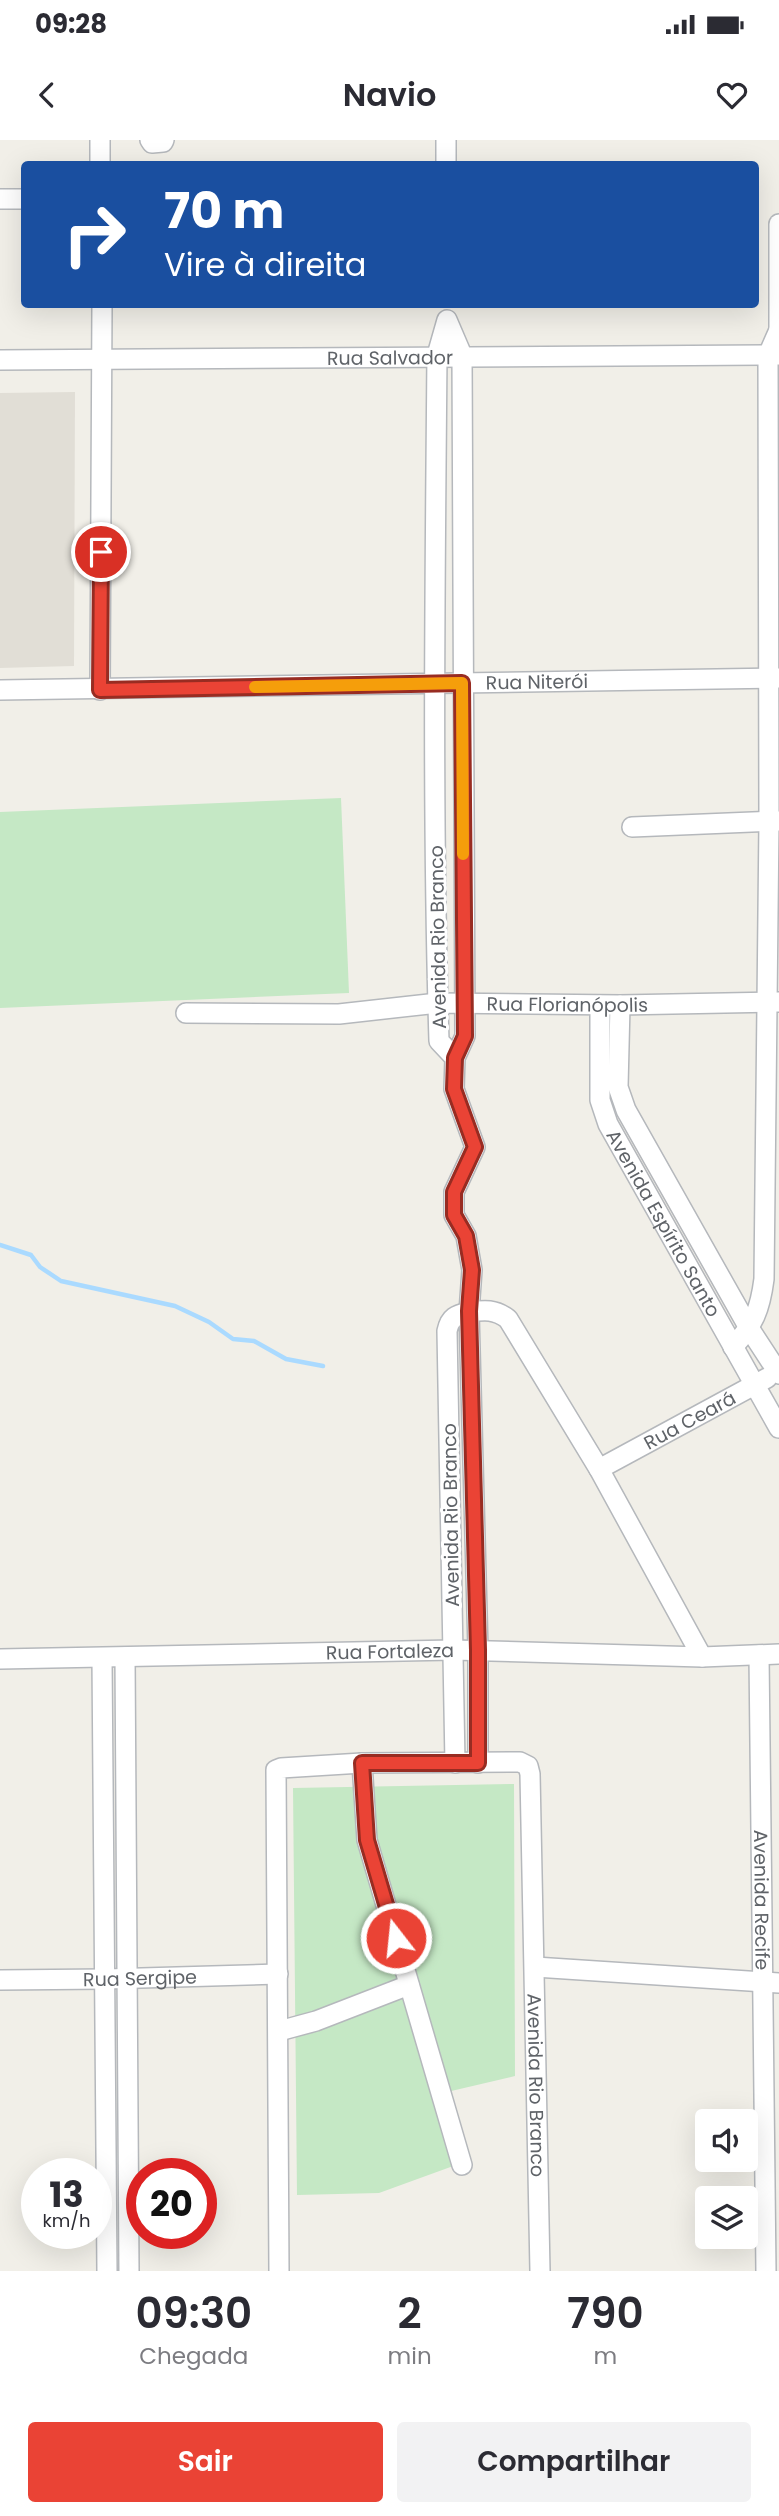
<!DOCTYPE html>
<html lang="pt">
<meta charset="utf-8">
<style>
:root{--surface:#fff;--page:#f2f2f3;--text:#2b2b33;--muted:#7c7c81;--accent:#ea4335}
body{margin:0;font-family:Poppins,sans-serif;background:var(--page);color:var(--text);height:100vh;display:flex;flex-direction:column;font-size:26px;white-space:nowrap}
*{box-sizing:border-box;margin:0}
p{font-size:23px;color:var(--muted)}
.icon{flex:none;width:38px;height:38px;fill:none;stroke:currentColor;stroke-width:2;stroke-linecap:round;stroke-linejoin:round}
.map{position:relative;height:2131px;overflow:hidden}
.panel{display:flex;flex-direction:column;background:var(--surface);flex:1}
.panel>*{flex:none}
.hud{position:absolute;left:21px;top:21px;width:738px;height:147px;border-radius:7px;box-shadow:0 7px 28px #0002;background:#1a4fa0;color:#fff;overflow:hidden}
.controls{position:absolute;left:695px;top:1969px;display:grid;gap:14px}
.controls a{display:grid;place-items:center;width:63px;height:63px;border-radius:7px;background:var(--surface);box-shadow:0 7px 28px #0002;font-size:35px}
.speed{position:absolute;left:21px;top:2018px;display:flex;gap:14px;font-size:35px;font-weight:700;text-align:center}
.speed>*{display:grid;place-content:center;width:91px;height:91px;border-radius:50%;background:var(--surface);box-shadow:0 7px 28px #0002;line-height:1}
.speed small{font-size:18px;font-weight:400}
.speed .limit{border:10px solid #d22;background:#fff;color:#111}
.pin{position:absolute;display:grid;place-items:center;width:60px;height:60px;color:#fff;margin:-30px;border:4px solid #fff;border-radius:50%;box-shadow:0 2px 7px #0007}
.me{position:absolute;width:77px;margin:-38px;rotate:344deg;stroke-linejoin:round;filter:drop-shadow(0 0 5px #0008)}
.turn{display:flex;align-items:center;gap:24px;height:147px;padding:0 28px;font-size:32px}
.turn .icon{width:91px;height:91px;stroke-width:2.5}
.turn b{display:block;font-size:49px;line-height:60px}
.eta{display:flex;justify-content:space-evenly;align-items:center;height:119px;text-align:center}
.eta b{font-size:42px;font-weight:600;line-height:49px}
.cta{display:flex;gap:14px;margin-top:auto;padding:14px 28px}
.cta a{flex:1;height:80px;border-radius:7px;background:var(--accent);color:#fff;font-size:28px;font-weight:600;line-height:80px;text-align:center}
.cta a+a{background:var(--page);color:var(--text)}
.status{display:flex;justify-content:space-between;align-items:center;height:49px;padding:0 35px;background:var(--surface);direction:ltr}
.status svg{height:19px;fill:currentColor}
header{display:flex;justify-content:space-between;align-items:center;height:91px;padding:0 28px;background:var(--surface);font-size:32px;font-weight:600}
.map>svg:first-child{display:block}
.education{fill:#e1ded6}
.green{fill:#c5e8c5}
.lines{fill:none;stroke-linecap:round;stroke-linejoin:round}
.stream{stroke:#aadaff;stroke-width:4.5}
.minor-casing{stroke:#b5b8bc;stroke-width:22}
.minor{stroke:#fff;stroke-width:19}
.route-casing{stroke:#982c22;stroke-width:18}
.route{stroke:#ea4335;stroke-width:12}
.slow{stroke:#f59e0b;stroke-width:12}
.labels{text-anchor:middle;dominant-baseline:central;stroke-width:6;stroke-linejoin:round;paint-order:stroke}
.street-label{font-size:19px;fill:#5f6368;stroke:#fff}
</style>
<div class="status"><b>09:28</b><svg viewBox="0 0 49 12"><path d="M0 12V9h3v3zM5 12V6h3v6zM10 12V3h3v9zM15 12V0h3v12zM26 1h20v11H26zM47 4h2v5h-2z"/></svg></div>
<header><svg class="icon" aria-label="back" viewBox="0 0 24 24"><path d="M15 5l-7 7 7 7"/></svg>Navio<svg class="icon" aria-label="heart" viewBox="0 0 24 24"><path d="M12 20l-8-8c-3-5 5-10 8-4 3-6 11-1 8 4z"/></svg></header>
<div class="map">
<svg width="779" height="2131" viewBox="0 0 779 2131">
<rect width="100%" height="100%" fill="#f1efe8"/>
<polygon class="education" points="75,252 74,526 0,528 0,253"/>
<g class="green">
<polygon points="341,658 349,853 0,868 0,672"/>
<polygon points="514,1644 515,1936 447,1952 456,2025 379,2053 297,2055 293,1648"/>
</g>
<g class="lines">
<polyline class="stream" points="0,1105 31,1115 40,1127 61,1141 175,1166 209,1182 233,1199 254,1201 286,1219 323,1226"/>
<g class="minor-casing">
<g id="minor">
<polyline points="100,0 100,24"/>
<polyline points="150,0 152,3 163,2 164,0"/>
<polyline points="446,0 446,24"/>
<polyline points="0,59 24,59"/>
<polyline points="779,84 779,191"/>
<path id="s1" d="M0 220 779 215"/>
<path id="s2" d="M0 550 779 538"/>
<polyline points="100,550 102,164"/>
<polyline points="632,687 779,681"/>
<path id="s3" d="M600 865V960L608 984 779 1288"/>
<polyline points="620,865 618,947 626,970 749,1188 779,1234"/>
<path id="s4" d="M186 873 339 874 438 863 620 865 779 862"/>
<path d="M455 918 439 901C432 673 435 444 437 215L447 180 462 215 465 896 455 918 454 949 475 1007 454 1052V1075L466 1096 472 1130 469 1172C485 1170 495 1169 508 1179L599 1329 702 1517"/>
<path d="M733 1207C754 1184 760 1170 764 1139L769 681 768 215 779 190"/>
<path id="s5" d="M599 1329 767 1238"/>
<path id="s6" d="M759 1515 766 2131"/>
<polyline points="125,1517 129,2131"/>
<polyline points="102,1518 107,2131"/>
<path id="s7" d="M0 1519 453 1510 702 1517 779 1514"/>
<polyline points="362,1623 367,1700 462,2025"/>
<path d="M455 1623 447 1191C450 1177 456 1175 469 1172L478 1510V1623"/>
<polyline points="535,1827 779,1843"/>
<path id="s8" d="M0 1840 106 1839 278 1834"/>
<polyline points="279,1891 316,1881 409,1845"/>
<path id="s9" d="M279 2131 276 1630 281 1628 362 1623 520 1622 528 1626 530 1634 540 2131"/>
</g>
</g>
<use href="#minor" class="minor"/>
</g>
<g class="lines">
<g class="route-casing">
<polyline id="route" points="101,412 100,550 462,543 465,896 455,918 454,949 475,1007 454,1052 454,1075 466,1096 472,1130 469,1171 478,1510 478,1623 362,1623 367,1700 396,1798"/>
</g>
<use href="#route" class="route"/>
<polyline class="slow" points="255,547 462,543 463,714"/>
</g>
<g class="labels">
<g class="street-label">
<text stroke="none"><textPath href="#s1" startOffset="390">Rua Salvador</textPath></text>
<text stroke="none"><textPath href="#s2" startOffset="537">Rua Niterói</textPath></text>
<text transform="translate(438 797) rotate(-91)">Avenida Rio Branco</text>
<text stroke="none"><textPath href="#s4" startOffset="382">Rua Florianópolis</textPath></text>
<text stroke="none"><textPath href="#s3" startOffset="234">Avenida Espírito Santo</textPath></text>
<text stroke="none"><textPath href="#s5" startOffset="103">Rua Ceará</textPath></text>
<text transform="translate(451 1375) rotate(-91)">Avenida Rio Branco</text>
<text stroke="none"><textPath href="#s7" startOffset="390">Rua Fortaleza</textPath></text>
<text stroke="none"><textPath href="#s6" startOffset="245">Avenida Recife</textPath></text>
<text stroke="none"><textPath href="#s8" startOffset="140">Rua Sergipe</textPath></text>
<text stroke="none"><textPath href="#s9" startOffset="1074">Avenida Rio Branco</textPath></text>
</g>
</g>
</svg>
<div class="controls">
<a><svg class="icon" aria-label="sound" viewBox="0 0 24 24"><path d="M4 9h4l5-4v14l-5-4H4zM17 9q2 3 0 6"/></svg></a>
<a><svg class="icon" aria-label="layers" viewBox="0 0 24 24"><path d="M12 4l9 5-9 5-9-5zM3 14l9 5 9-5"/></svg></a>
</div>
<div class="speed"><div>13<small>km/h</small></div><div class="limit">20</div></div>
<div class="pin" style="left:101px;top:412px;background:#d93025"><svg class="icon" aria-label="arrive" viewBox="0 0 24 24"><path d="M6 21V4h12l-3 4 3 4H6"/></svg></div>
<svg class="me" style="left:396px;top:1798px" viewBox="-20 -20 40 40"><circle r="17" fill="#ea4335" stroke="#fff" stroke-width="3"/><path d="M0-11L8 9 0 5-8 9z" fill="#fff"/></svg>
<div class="hud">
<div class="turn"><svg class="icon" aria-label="right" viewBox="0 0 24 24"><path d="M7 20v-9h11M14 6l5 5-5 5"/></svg><div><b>70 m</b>Vire à direita</div></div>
</div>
</div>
<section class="panel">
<div class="eta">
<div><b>09:30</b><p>Chegada</p></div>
<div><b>2</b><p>min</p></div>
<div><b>790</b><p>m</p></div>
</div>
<div class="cta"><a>Sair</a><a>Compartilhar</a></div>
</section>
